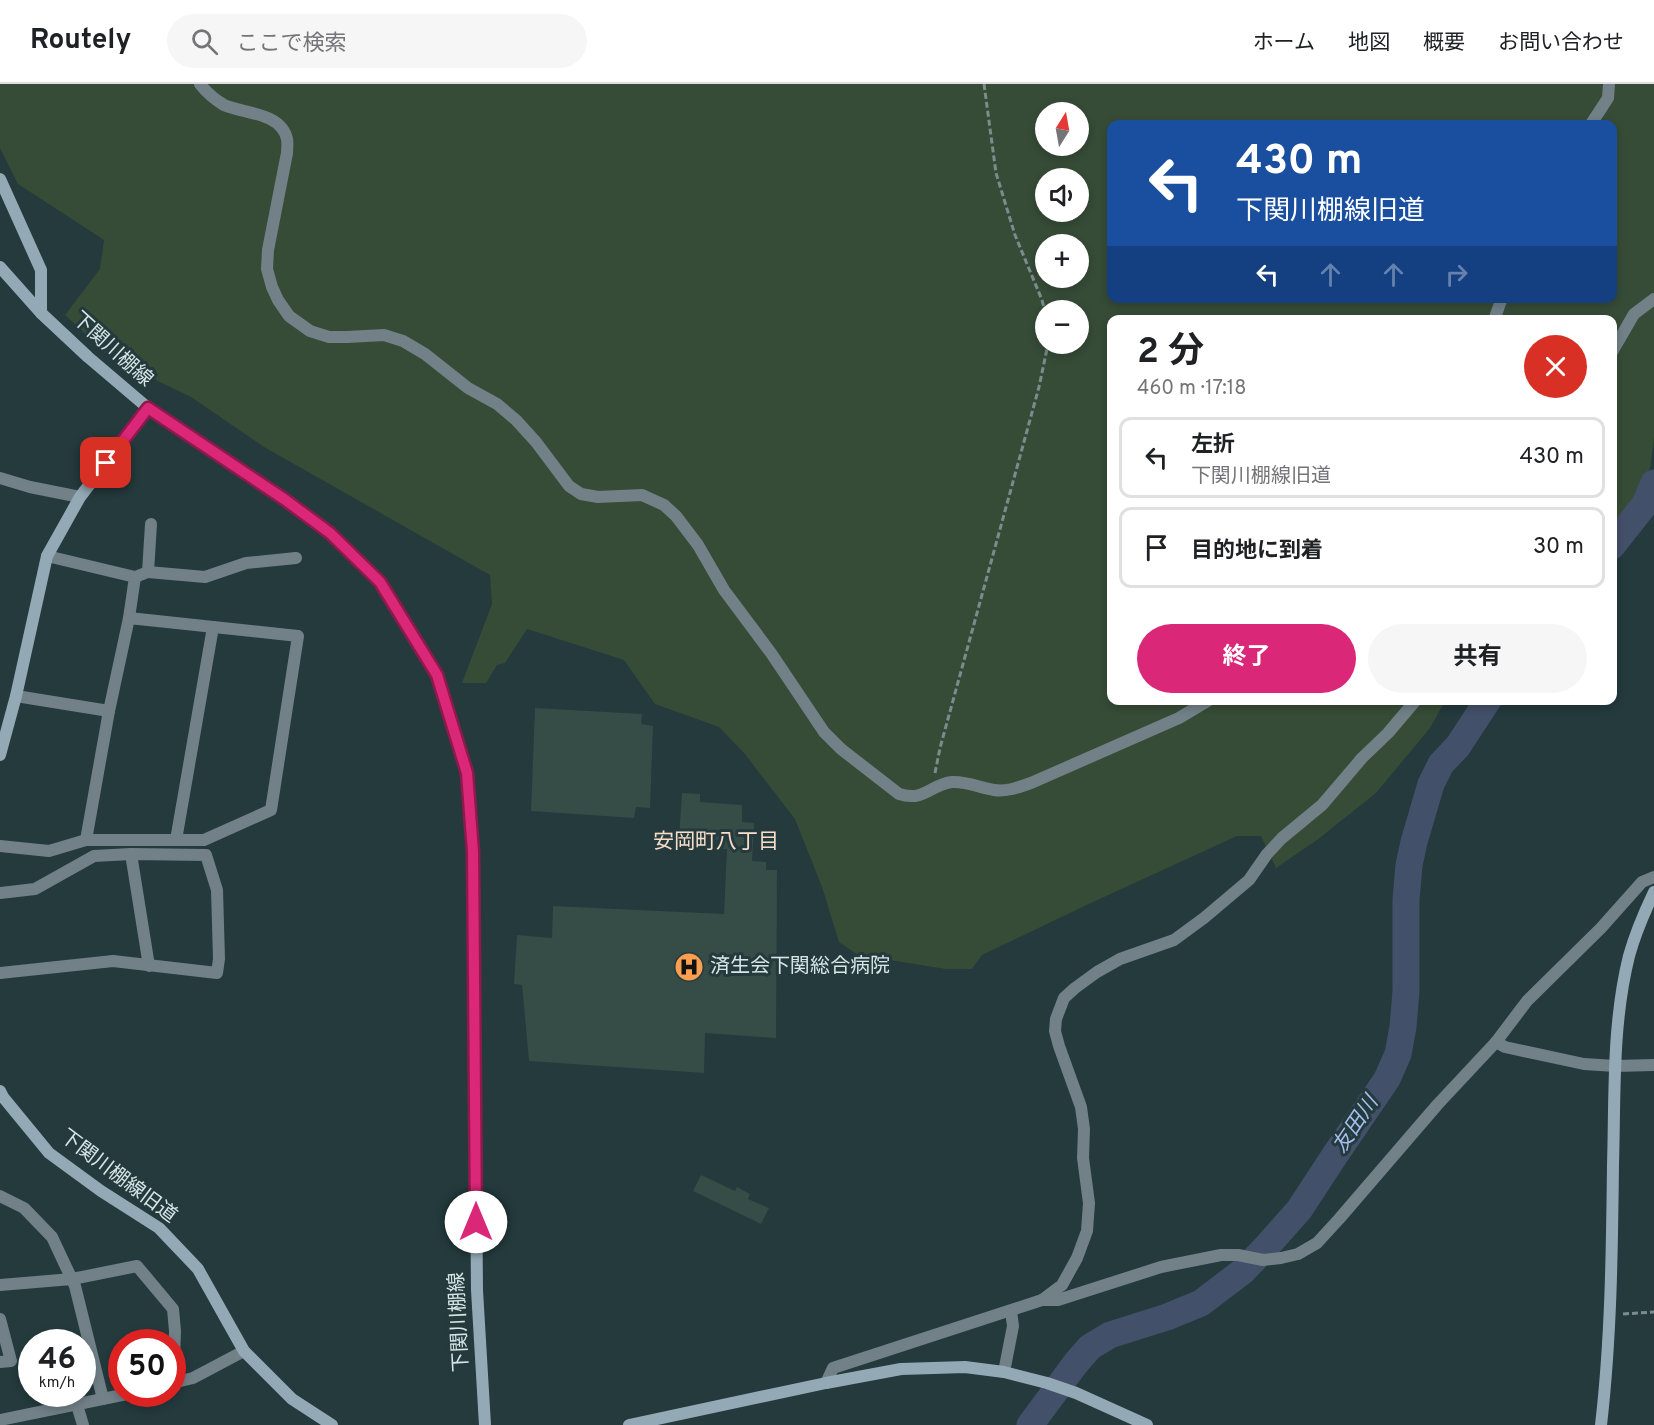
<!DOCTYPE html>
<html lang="ja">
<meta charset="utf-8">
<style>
:root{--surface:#fff;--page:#f6f6f6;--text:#202124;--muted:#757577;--line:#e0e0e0;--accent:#db2777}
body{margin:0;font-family:Overpass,"Noto Sans JP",sans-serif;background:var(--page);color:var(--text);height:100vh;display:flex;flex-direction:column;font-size:22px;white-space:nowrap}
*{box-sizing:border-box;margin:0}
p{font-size:20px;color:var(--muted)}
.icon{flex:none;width:33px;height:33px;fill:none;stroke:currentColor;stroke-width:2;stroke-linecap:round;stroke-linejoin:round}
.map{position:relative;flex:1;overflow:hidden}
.details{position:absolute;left:1107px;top:231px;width:510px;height:390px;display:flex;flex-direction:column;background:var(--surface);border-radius:12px;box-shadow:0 3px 9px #0003}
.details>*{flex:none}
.top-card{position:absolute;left:1107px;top:36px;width:510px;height:183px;border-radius:12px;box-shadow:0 3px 9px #0003;background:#1a4fa0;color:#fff;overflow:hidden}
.needle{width:39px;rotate:11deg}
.fabs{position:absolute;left:1035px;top:18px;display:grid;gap:12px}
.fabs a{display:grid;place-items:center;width:54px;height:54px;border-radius:50%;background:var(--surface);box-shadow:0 3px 9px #0003;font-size:30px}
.speed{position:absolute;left:18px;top:1245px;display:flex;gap:12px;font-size:30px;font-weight:700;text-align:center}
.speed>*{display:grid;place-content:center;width:78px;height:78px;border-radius:50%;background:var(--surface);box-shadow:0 3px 9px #0003;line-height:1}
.speed small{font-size:15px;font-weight:400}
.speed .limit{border:9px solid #d22;background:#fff;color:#111}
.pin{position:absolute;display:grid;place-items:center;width:51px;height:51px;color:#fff;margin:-26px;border-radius:12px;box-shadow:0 3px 9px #0006}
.me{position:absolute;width:66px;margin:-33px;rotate:0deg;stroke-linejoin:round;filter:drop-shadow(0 0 4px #0008)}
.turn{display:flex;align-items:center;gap:21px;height:126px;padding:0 30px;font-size:27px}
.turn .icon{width:78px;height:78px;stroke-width:2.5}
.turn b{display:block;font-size:42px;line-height:51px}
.lanes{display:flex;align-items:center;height:57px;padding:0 30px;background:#0003;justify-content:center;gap:30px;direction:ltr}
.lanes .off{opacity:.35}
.round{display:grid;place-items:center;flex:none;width:63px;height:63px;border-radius:32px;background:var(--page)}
.headline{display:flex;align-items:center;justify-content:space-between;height:102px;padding:0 30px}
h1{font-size:36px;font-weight:700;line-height:45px}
.primary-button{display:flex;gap:12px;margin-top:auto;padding:12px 30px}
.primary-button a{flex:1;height:69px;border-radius:36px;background:var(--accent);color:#fff;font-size:24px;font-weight:700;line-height:69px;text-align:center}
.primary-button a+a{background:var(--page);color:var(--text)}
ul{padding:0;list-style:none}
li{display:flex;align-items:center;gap:18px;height:81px;margin:0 12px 9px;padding:0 18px;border:3px solid var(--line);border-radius:12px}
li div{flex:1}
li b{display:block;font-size:22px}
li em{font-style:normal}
header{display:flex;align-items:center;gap:36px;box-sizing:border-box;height:84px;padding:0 30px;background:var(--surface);border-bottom:2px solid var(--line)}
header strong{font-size:28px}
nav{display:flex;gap:33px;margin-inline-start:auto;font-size:21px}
.search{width:420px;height:54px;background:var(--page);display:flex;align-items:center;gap:15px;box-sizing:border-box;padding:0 21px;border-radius:33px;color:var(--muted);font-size:22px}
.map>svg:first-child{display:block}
.green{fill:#364c37;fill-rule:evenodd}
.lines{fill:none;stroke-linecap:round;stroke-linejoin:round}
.river{stroke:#435069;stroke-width:27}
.building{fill:#364c46}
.path{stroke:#7b8c8e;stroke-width:3;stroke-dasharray:6 3;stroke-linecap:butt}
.street{stroke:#728088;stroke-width:12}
.secondary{stroke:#94a9b6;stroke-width:12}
.route-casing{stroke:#8e194d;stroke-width:15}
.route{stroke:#db2777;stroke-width:10}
.labels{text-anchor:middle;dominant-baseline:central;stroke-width:6;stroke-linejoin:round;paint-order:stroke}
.street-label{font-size:20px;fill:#d8e5e6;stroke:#243a3d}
.poi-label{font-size:20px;fill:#d8e5e6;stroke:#243a3d;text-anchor:start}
.neighbourhood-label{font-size:21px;fill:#f8ddc9;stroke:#243a3d}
.water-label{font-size:21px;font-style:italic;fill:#a5beef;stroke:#243a3d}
</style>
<header>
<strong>Routely</strong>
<div class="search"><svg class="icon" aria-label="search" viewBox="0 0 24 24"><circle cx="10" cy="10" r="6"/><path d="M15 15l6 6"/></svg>ここで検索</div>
<nav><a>ホーム</a><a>地図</a><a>概要</a><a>お問い合わせ</a></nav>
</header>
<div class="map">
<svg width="1654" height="1341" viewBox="0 0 1654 1341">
<rect width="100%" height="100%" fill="#243a3d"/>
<path class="green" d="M0 0H1654V354L1650 385 1627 427 1613 446 1612 236H1112V616L1445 617 1430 644 1376 709 1317 756 1276 784 1261 752H1237L1093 818 982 871 972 885H946L858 871 839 858 822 803 795 735 744 669 719 643 655 620 624 576 527 545 505 579 497 581 486 599H462L492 520 490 491 264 363 191 313 112 275 65 231 100 185 104 156 18 100 0 64ZM1046 28H1078V62H1046ZM1112 40H1612V214H1112ZM1046 94H1078V128H1046ZM1046 160H1078V194H1046ZM1046 226H1078V260H1046Z"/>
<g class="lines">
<g class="river">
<polyline points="1612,462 1645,420 1654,399"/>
<polyline points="1030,1341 1076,1279 1090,1263 1110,1251 1167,1233 1201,1219 1243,1187 1267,1162 1299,1126 1335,1071 1387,995 1398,970 1403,943 1406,907 1406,816 1409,781 1414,758 1431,700 1441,680 1458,662 1488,616"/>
</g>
</g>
<g class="building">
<polygon points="535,624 642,630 641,640 653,642 650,724 636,723 634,734 531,727"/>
<polygon points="682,709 700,710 700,718 742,721 742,738 754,739 752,777 766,778 766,786 777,786 776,954 705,949 704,989 529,977 522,901 514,900 517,851 552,854 553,822 724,830 727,765 720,765 721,756 679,754"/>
<polygon points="701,1091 735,1107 737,1103 750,1110 748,1115 769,1124 761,1140 693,1107"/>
</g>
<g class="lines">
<g class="path">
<polyline points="984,0 996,89 1015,151 1042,216 1046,231"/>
<polyline points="935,689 940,664 1039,303 1048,260"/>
<polyline points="1623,1230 1654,1228"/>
</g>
<g class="street">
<path d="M200 0C207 9 214 15 224 21 244 30 281 28 287 55 288 59 287 65 287 69L268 166 267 185 272 203 278 216 289 232 310 247 329 253H347L384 251 403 257 425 270 468 304 497 320 516 336 536 358 569 402 581 410 598 413 642 411 664 421 676 432 698 461 724 506 771 569 824 648 841 665 899 710C925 718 931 700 952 698 967 697 980 704 994 706 1007 708 1019 703 1031 699L1179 634 1209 616"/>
<polyline points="1591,40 1608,14 1609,0"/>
<polyline points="1494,236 1502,214"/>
<polyline points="1612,268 1634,230 1654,215"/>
<polyline points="0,394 30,403 80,413"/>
<polyline points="47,472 135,493 129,534"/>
<polyline points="148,488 151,440"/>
<polyline points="135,493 148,488 205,493 246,479 296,474"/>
<polyline points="86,756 109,627"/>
<polyline points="176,756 213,543"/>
<polyline points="0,762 49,767 86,756 204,756 271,726 298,552 129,534 109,627 16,612"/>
<polyline points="131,770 149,882"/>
<polyline points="0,809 35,805 94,772 131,770 206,771 217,806 219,875 217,889 113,877 0,889"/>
<polyline points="1496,958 1505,963 1584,980 1615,982 1654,981"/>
<polyline points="0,1112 24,1124 52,1153 75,1202 103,1315"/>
<polyline points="0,1201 72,1195 137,1182 173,1225 175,1247 173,1299"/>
<polyline points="1042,1216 1062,1201 1077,1174 1087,1147 1089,1119 1083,1074 1084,1045 1081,1023 1059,962 1055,947 1056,935 1064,914 1075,904 1097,888 1120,875 1174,856 1204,834 1249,796 1267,770 1282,754 1322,721 1362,674 1388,649 1416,616"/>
<polyline points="0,1235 11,1277 0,1278"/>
<polyline points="1004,1288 1013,1242 1011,1227"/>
<polyline points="172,1299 193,1294 244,1267"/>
<polyline points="826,1299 833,1284 1042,1216 1058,1216 1161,1183 1221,1171 1238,1171 1263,1176 1281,1174 1298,1170 1317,1159 1339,1135 1438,1020 1496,958 1527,917 1601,844 1642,798 1654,793"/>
<polyline points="77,1321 83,1341"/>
<polyline points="0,1336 127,1310"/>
</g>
<g class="secondary">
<polyline points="0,95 41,186 41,229"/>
<polyline points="0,183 41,229 88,273 148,324 284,415 330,449 380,498 437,592 467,689 473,768 477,1206 485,1341"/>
<polyline points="0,671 16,612 47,472 80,413 148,324"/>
<polyline points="0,1007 3,1013 49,1069 101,1107 159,1144 198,1185 244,1267 292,1315 332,1341"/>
<polyline points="629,1341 826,1299 901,1285 965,1283 1004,1288 1047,1299 1076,1309 1147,1341"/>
<path d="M1601 1341C1611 1255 1612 1168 1613 1081 1615 1012 1612 940 1629 872 1635 850 1644 829 1654 808"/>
</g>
</g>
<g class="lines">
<g class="route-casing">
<polyline id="route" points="106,379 148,324 284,415 330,449 380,498 437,591 467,689 473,768 476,1138"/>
</g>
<use href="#route" class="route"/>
</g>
<defs>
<g id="hospital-disc" transform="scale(1.5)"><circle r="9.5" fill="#fa9f4f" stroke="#243a3d"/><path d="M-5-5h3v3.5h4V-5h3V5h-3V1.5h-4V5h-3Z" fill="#111"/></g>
</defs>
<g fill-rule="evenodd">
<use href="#hospital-disc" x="689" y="883"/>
</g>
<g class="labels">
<g class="street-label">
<text transform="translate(112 266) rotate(42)">下関川棚線</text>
<text transform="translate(118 1093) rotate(37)">下関川棚線旧道</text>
<text transform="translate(460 1238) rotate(-93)">下関川棚線</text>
</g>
<g class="poi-label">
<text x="710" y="883">済生会下関総合病院</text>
</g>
<g class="neighbourhood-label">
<text x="716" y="758">安岡町八丁目</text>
</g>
<g class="water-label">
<text transform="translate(1356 1041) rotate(-56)">友田川</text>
</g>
</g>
</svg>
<div class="fabs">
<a><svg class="needle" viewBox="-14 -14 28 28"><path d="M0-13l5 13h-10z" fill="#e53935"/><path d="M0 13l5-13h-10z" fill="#757577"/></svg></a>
<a><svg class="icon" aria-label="sound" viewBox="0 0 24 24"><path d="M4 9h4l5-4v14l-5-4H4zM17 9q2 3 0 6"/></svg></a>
<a>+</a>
<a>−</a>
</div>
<div class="speed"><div>46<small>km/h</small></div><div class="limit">50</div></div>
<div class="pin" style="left:106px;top:379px;background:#d93025"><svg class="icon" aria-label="arrive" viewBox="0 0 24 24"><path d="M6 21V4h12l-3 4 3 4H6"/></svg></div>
<svg class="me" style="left:476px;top:1138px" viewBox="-20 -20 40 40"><circle r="19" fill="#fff"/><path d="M0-13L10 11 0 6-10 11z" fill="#db2777"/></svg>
<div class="top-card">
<div class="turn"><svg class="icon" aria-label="left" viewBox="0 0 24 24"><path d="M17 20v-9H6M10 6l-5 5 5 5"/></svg><div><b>430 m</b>下関川棚線旧道</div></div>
<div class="lanes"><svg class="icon" aria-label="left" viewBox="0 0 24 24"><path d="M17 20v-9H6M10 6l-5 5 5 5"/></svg><svg class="icon off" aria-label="ahead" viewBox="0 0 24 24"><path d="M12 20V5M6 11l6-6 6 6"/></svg><svg class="icon off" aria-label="ahead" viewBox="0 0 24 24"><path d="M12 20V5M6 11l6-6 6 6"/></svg><svg class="icon off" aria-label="right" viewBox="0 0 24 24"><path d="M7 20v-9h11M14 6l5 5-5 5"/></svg></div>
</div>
<section class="details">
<div class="headline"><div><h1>2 分</h1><p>460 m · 17:18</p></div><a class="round" style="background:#d93025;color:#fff"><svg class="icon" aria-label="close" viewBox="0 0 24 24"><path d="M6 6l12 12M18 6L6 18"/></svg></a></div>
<ul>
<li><svg class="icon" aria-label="left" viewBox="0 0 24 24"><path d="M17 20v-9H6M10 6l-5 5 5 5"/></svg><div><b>左折</b><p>下関川棚線旧道</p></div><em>430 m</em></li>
<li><svg class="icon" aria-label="arrive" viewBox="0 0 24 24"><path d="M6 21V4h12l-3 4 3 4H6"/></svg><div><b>目的地に到着</b></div><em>30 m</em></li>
</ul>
<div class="primary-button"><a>終了</a><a>共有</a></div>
</section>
</div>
